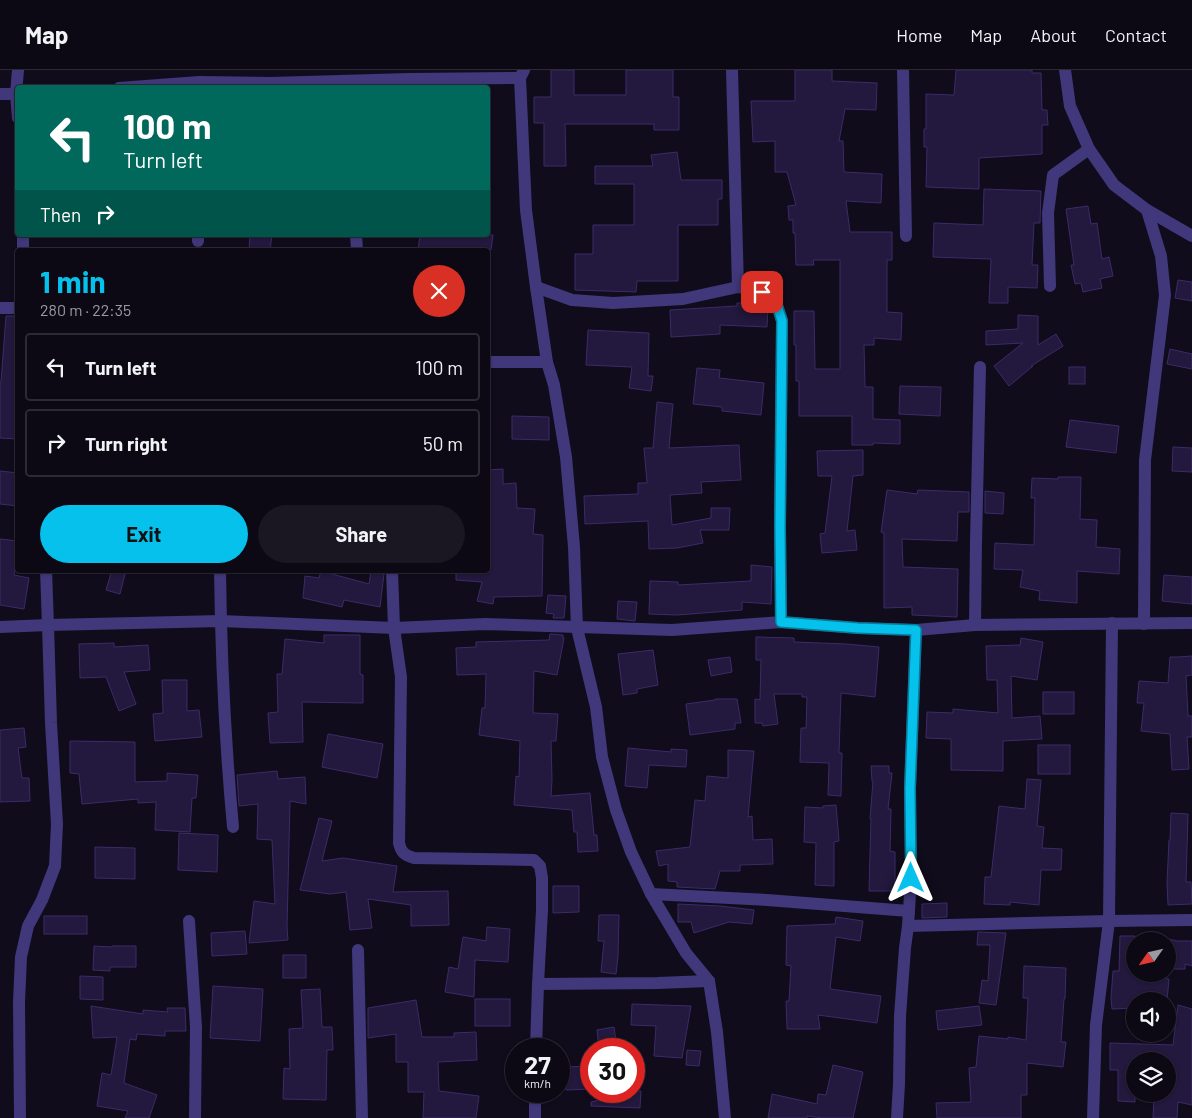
<!DOCTYPE html>
<meta charset="utf-8">
<style>
:root{--surface:#0c0915;--page:#1a1722;--text:#f1f3f6;--muted:#9a9aa0;--line:#2c2a34;--accent:#06c1ec}
body{margin:0;font-family:Barlow,sans-serif;background:var(--page);color:var(--text);height:100vh;display:flex;flex-direction:column;font-size:19px;white-space:nowrap}
*{box-sizing:border-box;margin:0}
p{font-size:16px;color:var(--muted)}
.icon{flex:none;width:28px;height:28px;fill:none;stroke:currentColor;stroke-width:2;stroke-linecap:round;stroke-linejoin:round}
.map{position:relative;flex:1;overflow:hidden}
.details{position:absolute;left:15px;top:178px;width:475px;height:325px;display:flex;flex-direction:column;background:var(--surface);border-radius:5px;box-shadow:0 1px 4px #0004,0 0 0 1px var(--line)}
.details>*{flex:none}
.banner{position:absolute;left:15px;top:15px;width:475px;height:152px;border-radius:5px;box-shadow:0 1px 4px #0004,0 0 0 1px var(--line);background:#00695c;color:#fff;overflow:hidden}
.needle{width:32px;rotate:236deg}
.controls{position:absolute;left:1126px;top:862px;display:grid;gap:10px}
.controls a{display:grid;place-items:center;width:50px;height:50px;border-radius:50%;background:var(--surface);box-shadow:0 1px 4px #0004,0 0 0 1px var(--line);font-size:25px}
.speed{position:absolute;left:505px;top:968px;display:flex;gap:10px;font-size:25px;font-weight:700;text-align:center}
.speed>*{display:grid;place-content:center;width:65px;height:65px;border-radius:50%;background:var(--surface);box-shadow:0 1px 4px #0004,0 0 0 1px var(--line);line-height:1}
.speed small{font-size:12px;font-weight:400}
.speed .limit{border:8px solid #d22;background:#fff;color:#111}
.pin{position:absolute;display:grid;place-items:center;width:42px;height:42px;color:#fff;margin:-21px;border-radius:10px;box-shadow:0 2px 8px #0006}
.me{position:absolute;width:55px;margin:-28px;rotate:0deg;stroke-linejoin:round;filter:drop-shadow(0 0 4px #0008)}
.turn{display:flex;align-items:center;gap:18px;height:105px;padding:0 25px;font-size:22px}
.turn .icon{width:65px;height:65px;stroke-width:2.5}
.turn b{display:block;font-size:35px;line-height:42px}
.then{display:flex;align-items:center;height:48px;padding:0 25px;background:#0003;gap:10px;font-size:19px}
.round{display:grid;place-items:center;flex:none;width:52px;height:52px;border-radius:26px;background:var(--page)}
.headline{display:flex;align-items:center;justify-content:space-between;height:85px;padding:0 25px}
h1{font-size:30px;font-weight:700;line-height:38px;color:var(--accent)}
.action{display:flex;gap:10px;margin-top:auto;padding:10px 25px}
.action a{flex:1;height:58px;border-radius:30px;background:var(--accent);color:#111;font-size:20px;font-weight:700;line-height:58px;text-align:center}
.action a+a{background:var(--page);color:var(--text)}
ul{padding:0;list-style:none}
li{display:flex;align-items:center;gap:15px;height:68px;margin:0 10px 8px;padding:0 15px;border:2px solid var(--line);border-radius:5px}
li div{flex:1}
li b{display:block;font-size:19px}
li em{font-style:normal}
header{display:flex;align-items:center;gap:30px;box-sizing:border-box;height:70px;padding:0 25px;background:var(--surface);border-bottom:1px solid var(--line)}
header strong{font-size:24px}
nav{display:flex;gap:28px;margin-inline-start:auto;font-size:18px}
.map>svg:first-child{display:block}
.building{fill:#23183d;stroke:#3c2b68}
.lines{fill:none;stroke-linecap:round;stroke-linejoin:round}
.street{stroke:#40387a;stroke-width:12}
.route-casing{stroke:#047d99;stroke-width:12}
.route{stroke:#06c1ec;stroke-width:9}
</style>
<header>
<strong>Map</strong>
<nav><a>Home</a><a>Map</a><a>About</a><a>Contact</a></nav>
</header>
<div class="map">
<svg width="1192" height="1048" viewBox="0 0 1192 1048">
<rect width="100%" height="100%" fill="#100c1c"/>
<g class="building">
<polygon points="551,0 574,0 574,25 626,25 626,0 673,0 673,27 679,27 679,60 654,60 654,54 565,54 566,96 544,96 544,53 534,53 534,27 551,27"/>
<polygon points="795,0 832,0 832,11 877,13 876,40 845,39 839,71 843,71 844,102 882,104 881,133 846,131 850,162 892,162 892,190 887,190 887,242 902,243 901,270 874,268 874,275 864,275 865,317 873,317 873,349 900,350 900,374 873,373 873,375 852,375 852,346 799,346 799,311 796,311 796,275 794,275 794,241 814,241 815,299 840,299 840,190 813,190 814,195 796,195 795,163 793,163 793,150 789,150 788,136 796,135 787,102 775,102 775,71 753,72 751,31 795,31"/>
<polygon points="956,0 1032,0 1032,3 1041,3 1042,40 1047,40 1048,55 1042,55 1042,84 979,88 979,119 926,117 927,77 924,77 924,59 926,59 926,24 954,25"/>
<polygon points="677,82 681,110 722,110 722,129 718,129 718,155 678,155 678,211 637,211 636,222 575,220 575,184 593,184 593,155 634,155 634,114 595,114 595,96 653,96 651,85"/>
<polygon points="984,119 1041,121 1040,153 1034,153 1032,195 1038,195 1037,218 1008,217 1008,233 989,233 991,189 933,187 934,153 983,155"/>
<polygon points="1088,136 1091,154 1097,153 1102,189 1109,187 1113,206 1100,209 1102,218 1083,222 1081,213 1075,214 1071,195 1074,195 1066,139"/>
<polygon points="250,165 272,165 270,180 249,180"/>
<polygon points="420,165 493,165 491,180 418,180"/>
<polygon points="1178,210 1192,212 1192,231 1175,228"/>
<polygon points="737,233 765,234 768,236 767,257 720,255 720,264 671,267 670,240 737,236"/>
<polygon points="1018,245 1038,246 1038,275 1056,264 1063,276 1031,296 1033,296 1009,316 994,296 1023,273 986,275 986,261 1018,259"/>
<polygon points="6,246 18,246 18,369 0,368 0,312 1,312"/>
<polygon points="588,260 649,263 648,306 653,306 651,321 629,318 632,297 586,295"/>
<polygon points="1170,279 1192,284 1192,299 1167,294"/>
<rect x="1069" y="297" width="16" height="17"/>
<polygon points="697,298 720,300 719,308 764,313 761,345 722,341 722,337 693,334"/>
<polygon points="900,316 941,317 940,346 899,344"/>
<polygon points="657,332 673,334 669,378 739,375 741,410 701,412 702,423 670,425 672,455 711,448 711,438 730,438 729,460 700,460 703,473 677,478 649,479 648,451 585,454 584,426 638,424 638,413 647,413 644,378 653,378"/>
<polygon points="512,346 549,347 549,370 512,369"/>
<polygon points="1070,350 1119,356 1116,383 1066,377"/>
<polygon points="1173,377 1192,378 1192,402 1172,401"/>
<polygon points="863,380 863,405 853,406 847,461 855,460 857,480 822,483 820,464 825,463 832,406 818,406 817,381"/>
<polygon points="503,399 503,414 516,413 517,438 535,439 533,464 543,465 542,526 494,527 493,534 477,531 482,512 456,510 456,500 488,500 488,400"/>
<polygon points="0,401 18,403 18,436 0,434"/>
<polygon points="1058,407 1081,407 1080,449 1097,450 1096,477 1120,479 1119,504 1077,501 1077,533 1039,530 1040,521 1020,517 1023,500 994,499 995,473 1034,475 1035,428 1031,428 1032,408 1058,409"/>
<polygon points="887,420 917,424 918,420 969,422 969,442 958,442 957,471 902,469 903,497 958,499 957,547 912,545 912,537 884,538 884,463 881,462"/>
<polygon points="985,421 1004,423 1003,444 985,443"/>
<polygon points="0,469 18,471 14,505 29,508 24,539 0,535"/>
<polygon points="751,495 772,497 771,534 742,532 742,540 677,545 649,544 650,511 678,512 678,515 751,511"/>
<polygon points="112,500 126,500 120,524 106,520"/>
<polygon points="321,501 369,514 371,502 384,504 380,537 344,530 342,537 303,528 305,506 319,508"/>
<polygon points="1164,505 1192,507 1192,534 1162,531"/>
<polygon points="548,525 566,526 564,548 553,548 554,544 546,543"/>
<polygon points="618,531 637,532 635,551 617,549"/>
<polygon points="550,564 563,565 563,568 564,568 557,605 534,601 533,643 558,644 556,671 551,671 552,710 551,726 590,723 594,765 597,765 598,781 578,782 577,762 574,762 572,740 514,735 516,706 519,707 520,671 479,665 482,638 485,638 486,604 457,605 456,578 476,577 476,572 549,570"/>
<polygon points="324,565 360,565 360,604 363,605 363,633 302,632 303,672 270,673 268,643 278,642 277,604 282,604 285,569 324,573"/>
<polygon points="756,567 794,568 794,572 846,574 879,577 875,627 841,623 839,683 842,683 841,726 828,725 829,693 800,692 801,658 806,658 807,627 802,627 802,624 774,624 778,654 763,656 762,653 755,653 755,629 760,630 761,590 756,590"/>
<polygon points="1021,568 1043,572 1037,610 1011,606 1012,648 1040,646 1042,669 1003,671 1003,701 951,700 951,669 926,668 927,642 953,643 953,639 998,643 997,610 987,610 986,576 1020,575"/>
<polygon points="114,573 114,577 148,575 150,600 124,602 136,634 119,641 106,607 80,608 79,574"/>
<polygon points="653,580 658,615 637,619 637,623 623,625 618,584"/>
<polygon points="1192,586 1192,605 1186,606 1188,646 1192,646 1192,667 1187,667 1189,699 1172,700 1170,664 1141,661 1144,633 1137,633 1139,611 1168,613 1170,587 1178,587"/>
<polygon points="730,587 732,602 711,606 708,590"/>
<polygon points="162,610 187,610 187,641 199,640 202,667 155,671 153,644 163,643"/>
<rect x="1043" y="622" width="31" height="22"/>
<polygon points="715,629 737,629 741,653 735,653 735,659 690,665 686,634 715,630"/>
<polygon points="24,658 26,677 18,678 22,708 29,708 30,731 0,732 0,660"/>
<polygon points="328,664 383,674 377,708 322,697"/>
<polygon points="70,671 135,672 135,712 167,711 167,703 198,705 196,728 192,728 190,762 155,760 156,732 138,733 138,729 82,734 79,704 70,703"/>
<rect x="1038" y="675" width="32" height="29"/>
<polygon points="628,678 671,682 671,679 687,680 686,697 649,695 647,718 625,716"/>
<polygon points="728,680 754,681 748,747 752,746 753,770 772,769 773,794 740,795 740,801 720,801 715,819 677,817 677,812 668,811 668,794 659,796 656,781 690,777 695,730 705,731 707,706 728,708"/>
<polygon points="871,696 889,696 889,703 892,703 888,739 891,739 890,781 895,782 895,821 869,821 871,749 870,749 873,711 872,711"/>
<polygon points="277,701 278,709 305,707 306,734 290,731 287,857 288,870 249,873 254,831 275,834 272,770 257,769 258,734 239,736 237,705"/>
<polygon points="1027,709 1041,710 1037,756 1044,757 1042,778 1062,779 1061,800 1041,800 1039,835 1010,832 1010,835 984,834 985,807 991,807 999,736 1025,739"/>
<polygon points="836,735 839,771 834,772 834,816 815,815 816,773 804,772 805,737 823,738 823,736"/>
<polygon points="1171,743 1188,744 1186,812 1191,812 1192,834 1168,835 1167,813 1169,770 1170,770"/>
<polygon points="319,748 332,751 322,791 343,788 397,796 393,822 448,821 449,855 411,856 411,835 368,829 372,858 350,860 346,822 330,824 300,820"/>
<polygon points="179,763 218,765 217,802 178,800"/>
<polygon points="95,777 135,778 135,809 95,808"/>
<polygon points="553,816 579,816 579,842 553,843"/>
<polygon points="947,833 947,847 922,848 922,834"/>
<polygon points="678,834 720,836 754,840 752,854 729,852 694,863 691,852 678,852"/>
<polygon points="599,845 619,845 618,886 616,904 601,902 604,871 598,871"/>
<rect x="44" y="846" width="43" height="18"/>
<polygon points="836,847 863,851 860,871 836,867 830,919 881,926 877,953 818,945 820,959 787,959 786,931 789,931 791,896 786,895 787,856 835,854"/>
<polygon points="487,857 510,859 508,892 475,890 474,927 445,922 449,897 458,899 463,867 486,871"/>
<polygon points="245,861 247,884 212,886 211,863"/>
<polygon points="978,862 1006,863 996,935 979,933 982,910 988,911 990,875 977,875"/>
<polygon points="1120,866 1135,866 1135,904 1169,909 1167,931 1135,931 1135,938 1112,939 1111,928 1113,901 1119,901"/>
<polygon points="1168,869 1177,871 1192,871 1192,896 1185,894 1185,899 1168,899"/>
<polygon points="94,876 112,877 112,876 136,876 136,897 110,897 110,901 93,900"/>
<rect x="283" y="885" width="23" height="23"/>
<polygon points="1024,896 1066,898 1065,929 1064,929 1061,972 1066,972 1063,997 1027,993 1027,1025 1021,1025 1021,1048 937,1048 936,1033 971,1032 969,998 976,997 979,966 1008,969 1008,967 1026,970 1028,928 1023,928"/>
<polygon points="80,906 103,907 103,930 80,929"/>
<polygon points="213,916 263,919 260,971 210,968"/>
<polygon points="320,919 322,957 332,957 333,980 327,980 326,1030 283,1029 284,998 290,999 289,959 303,958 301,920"/>
<rect x="475" y="929" width="35" height="27"/>
<polygon points="416,930 422,967 454,967 454,963 476,962 477,990 438,992 439,1021 479,1026 476,1048 423,1048 424,1022 408,1022 408,992 396,992 396,964 368,968 368,938"/>
<polygon points="632,934 691,936 682,988 654,986 656,956 631,955"/>
<polygon points="1178,935 1192,939 1192,1035 1178,1032 1177,1048 1153,1048 1154,1024 1168,1024 1168,991 1135,991 1135,1032 1118,1031 1118,1000 1110,1000 1110,973 1173,975"/>
<polygon points="91,936 143,944 143,940 168,942 167,938 185,938 186,961 165,961 165,966 137,964 136,970 130,969 124,1013 157,1025 149,1048 125,1048 128,1041 97,1036 102,1003 111,1005 117,967 93,968"/>
<polygon points="979,936 982,955 938,960 936,941"/>
<polygon points="614,957 617,979 599,979 597,960"/>
<polygon points="687,980 701,981 699,996 686,995"/>
<polygon points="833,995 863,1002 853,1048 822,1048 807,1046 807,1048 768,1048 772,1024 817,1034 818,1024 826,1025"/>
<polygon points="591,996 591,1019 566,1020 565,997"/>
<polygon points="623,1021 641,1021 640,1038 591,1036 591,1032 623,1024"/>
</g>
<g class="lines">
<g class="street">
<polyline points="524,0 520,8 526,140 536,217 547,292 554,315 566,387 574,477 577,558 596,637 602,687 616,740 631,782 651,824 686,883 709,911 717,962 725,1048"/>
<polyline points="732,0 738,217"/>
<polyline points="903,0 906,166"/>
<polyline points="1065,0 1070,36 1089,79 1114,115 1147,140 1192,166"/>
<polyline points="119,18 199,12 271,13 408,9 520,8"/>
<polyline points="0,24 18,24"/>
<polyline points="18,48 16,24 18,0"/>
<polyline points="23,165 23,180"/>
<polyline points="356,165 357,180"/>
<polyline points="198,171 198,165"/>
<polyline points="1050,216 1048,143 1053,105 1089,79"/>
<polyline points="536,217 572,230 613,233 683,229 738,217 762,222 776,232 782,251 780,457 781,552"/>
<polyline points="0,238 18,238"/>
<polyline points="488,292 547,292"/>
<path d="M220 500C221 586 225 671 233 757"/>
<path d="M392 500 394 558 401 607 399 773C401 782 404 785 414 788L534 790 540 796 542 808V840L538 914 536 979"/>
<polyline points="1144,554 1145,390 1165,225 1161,186 1147,140"/>
<polyline points="975,555 976,472 980,297"/>
<polyline points="0,557 48,555 46,500"/>
<polyline points="651,824 767,830 909,841"/>
<polyline points="189,851 196,957 195,1048"/>
<polyline points="908,856 1109,851 1192,850"/>
<polyline points="358,880 362,1048"/>
<polyline points="538,914 658,913 709,911"/>
<polyline points="20,1048 19,932 21,887 28,856 42,830 55,796 57,754 51,653 48,555 221,551 394,558 485,554 672,560 781,552 858,558 916,560 975,555 1192,553"/>
<polyline points="535,1048 535,1021"/>
<polyline points="897,1048 899,1014 900,946 905,878 908,856 911,808 910,719 916,560"/>
<polyline points="1093,1048 1096,955 1109,851 1112,553"/>
</g>
</g>
<g class="lines">
<g class="route-casing">
<polyline id="route" points="762,222 776,232 782,251 780,457 781,552 858,558 916,560 910,718 911,808"/>
</g>
<use href="#route" class="route"/>
</g>
</svg>
<div class="controls">
<a><svg class="needle" viewBox="-14 -14 28 28"><path d="M0-13l5 13h-10z" fill="#e53935"/><path d="M0 13l5-13h-10z" fill="#9a9aa0"/></svg></a>
<a><svg class="icon" aria-label="sound" viewBox="0 0 24 24"><path d="M4 9h4l5-4v14l-5-4H4zM17 9q2 3 0 6"/></svg></a>
<a><svg class="icon" aria-label="layers" viewBox="0 0 24 24"><path d="M12 4l9 5-9 5-9-5zM3 14l9 5 9-5"/></svg></a>
</div>
<div class="speed"><div>27<small>km/h</small></div><div class="limit">30</div></div>
<div class="pin" style="left:762px;top:222px;background:#d93025"><svg class="icon" aria-label="arrive" viewBox="0 0 24 24"><path d="M6 21V4h12l-3 4 3 4H6"/></svg></div>
<svg class="me" style="left:911px;top:808px" viewBox="-20 -20 40 40"><path d="M0-17L14 15 0 8-14 15z" fill="#06c1ec" stroke="#fff" stroke-width="4"/></svg>
<div class="banner">
<div class="turn"><svg class="icon" aria-label="left" viewBox="0 0 24 24"><path d="M17 20v-9H6M10 6l-5 5 5 5"/></svg><div><b>100 m</b>Turn left</div></div>
<div class="then">Then<svg class="icon" aria-label="right" viewBox="0 0 24 24"><path d="M7 20v-9h11M14 6l5 5-5 5"/></svg></div>
</div>
<section class="details">
<div class="headline"><div><h1>1 min</h1><p>280 m · 22:35</p></div><a class="round" style="background:#d93025;color:#fff"><svg class="icon" aria-label="close" viewBox="0 0 24 24"><path d="M6 6l12 12M18 6L6 18"/></svg></a></div>
<ul>
<li><svg class="icon" aria-label="left" viewBox="0 0 24 24"><path d="M17 20v-9H6M10 6l-5 5 5 5"/></svg><div><b>Turn left</b></div><em>100 m</em></li>
<li><svg class="icon" aria-label="right" viewBox="0 0 24 24"><path d="M7 20v-9h11M14 6l5 5-5 5"/></svg><div><b>Turn right</b></div><em>50 m</em></li>
</ul>
<div class="action"><a>Exit</a><a>Share</a></div>
</section>
</div>
